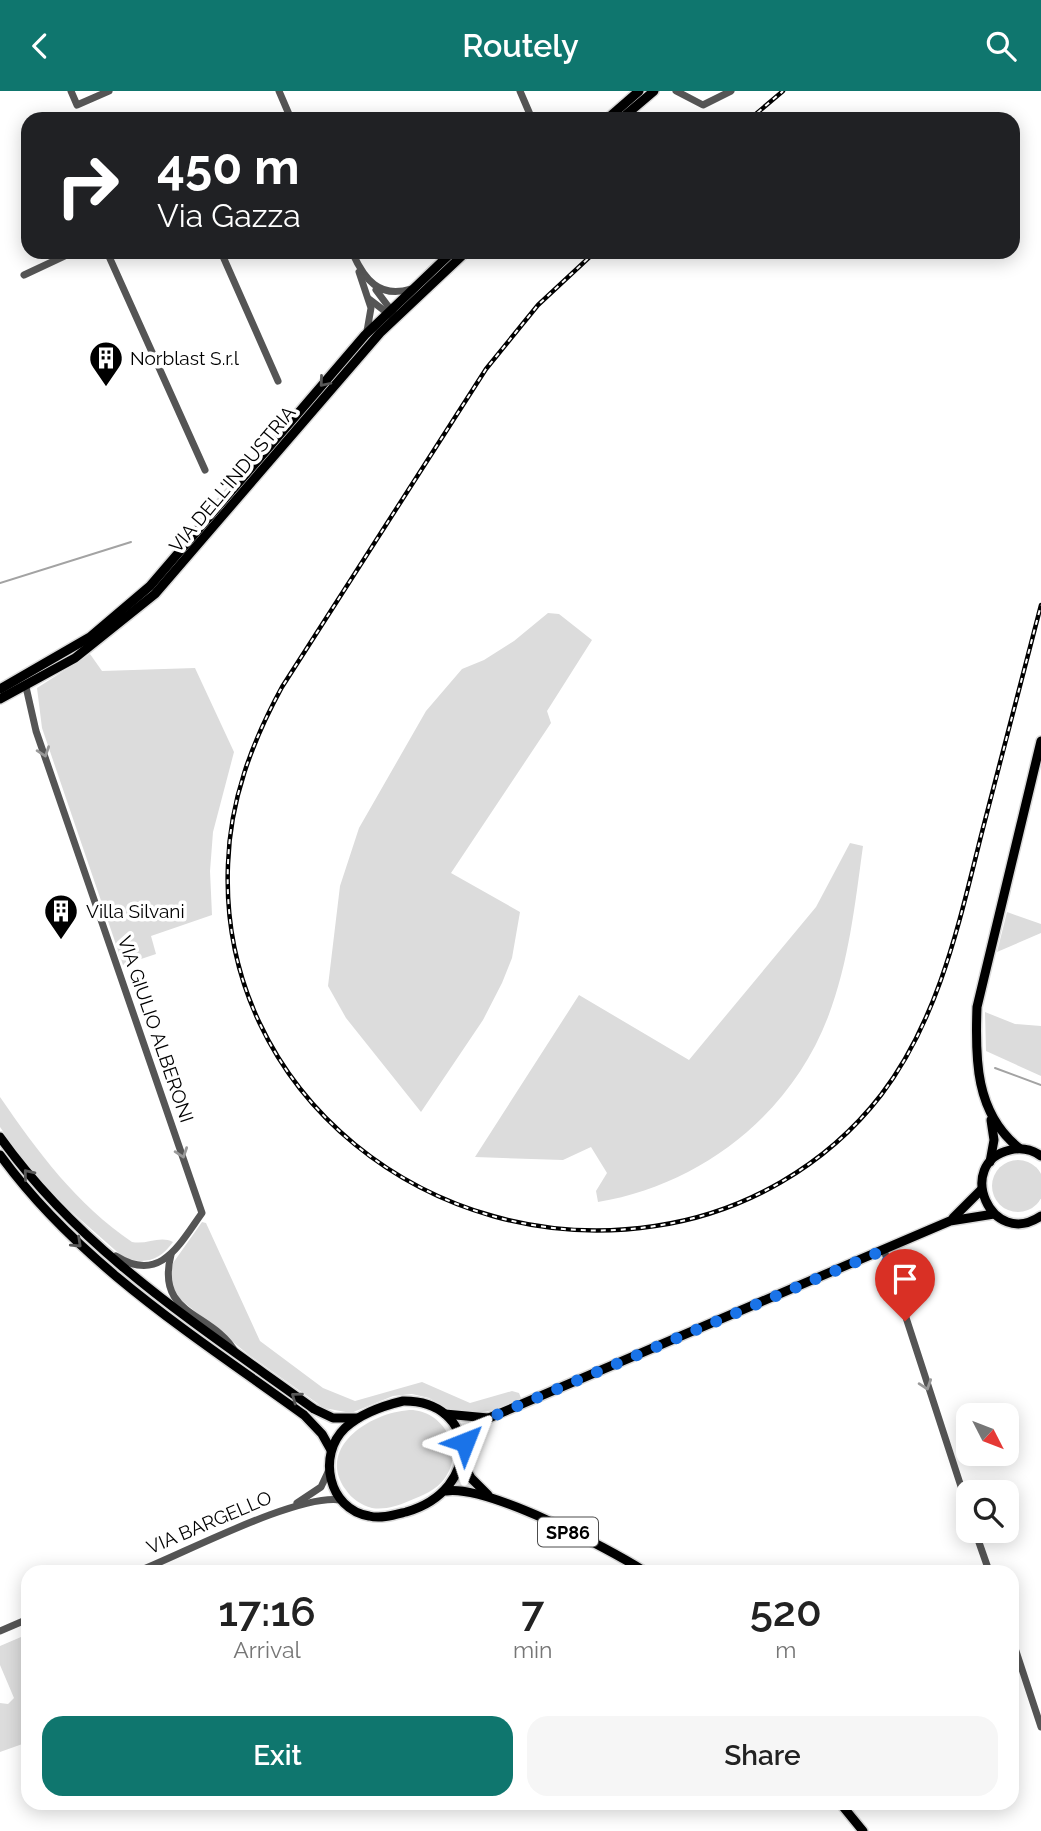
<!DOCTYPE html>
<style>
:root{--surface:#fff;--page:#f6f6f6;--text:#222;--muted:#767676;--accent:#0f766e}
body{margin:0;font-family:Raleway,sans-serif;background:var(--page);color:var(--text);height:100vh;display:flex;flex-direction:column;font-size:26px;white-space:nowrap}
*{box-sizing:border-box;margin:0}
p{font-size:23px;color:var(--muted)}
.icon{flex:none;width:38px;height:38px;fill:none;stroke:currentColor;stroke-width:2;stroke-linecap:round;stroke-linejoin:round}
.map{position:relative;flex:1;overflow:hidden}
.side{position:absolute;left:21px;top:1474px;width:998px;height:245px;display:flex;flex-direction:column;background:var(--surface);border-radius:21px;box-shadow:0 4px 18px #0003}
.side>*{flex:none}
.top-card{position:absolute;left:21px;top:21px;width:999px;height:147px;border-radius:21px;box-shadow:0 4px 18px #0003;background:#202124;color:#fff;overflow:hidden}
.needle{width:46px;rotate:132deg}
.controls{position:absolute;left:956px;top:1312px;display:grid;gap:14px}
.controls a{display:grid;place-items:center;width:63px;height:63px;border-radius:14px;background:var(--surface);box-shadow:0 4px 18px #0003;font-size:35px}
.pin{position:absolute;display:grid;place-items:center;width:60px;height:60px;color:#fff;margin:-72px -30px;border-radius:50% 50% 50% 0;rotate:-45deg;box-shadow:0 0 7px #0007}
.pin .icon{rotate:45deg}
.me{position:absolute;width:77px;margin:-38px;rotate:45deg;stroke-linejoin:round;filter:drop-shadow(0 0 5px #0008)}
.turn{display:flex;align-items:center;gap:24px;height:147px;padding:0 21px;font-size:32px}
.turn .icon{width:91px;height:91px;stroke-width:2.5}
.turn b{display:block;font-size:49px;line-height:60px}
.eta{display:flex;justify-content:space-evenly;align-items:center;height:119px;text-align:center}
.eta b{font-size:42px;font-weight:600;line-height:49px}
.action{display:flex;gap:14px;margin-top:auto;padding:14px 21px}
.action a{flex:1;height:80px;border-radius:21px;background:var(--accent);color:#fff;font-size:28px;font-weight:600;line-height:80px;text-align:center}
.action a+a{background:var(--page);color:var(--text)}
header{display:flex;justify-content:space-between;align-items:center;height:91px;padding:0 21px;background:var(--accent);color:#fff;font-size:32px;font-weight:600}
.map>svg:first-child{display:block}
.green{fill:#dcdcdc}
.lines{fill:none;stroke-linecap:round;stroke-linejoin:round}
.stream{stroke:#a3a3a3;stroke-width:2}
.major-casing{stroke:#dbdbdb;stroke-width:12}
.minor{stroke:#555;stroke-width:7}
.major{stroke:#000;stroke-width:9}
.rail-casing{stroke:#000;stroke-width:4.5}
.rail{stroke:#fff;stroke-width:2;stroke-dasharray:5;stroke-linecap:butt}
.oneway{stroke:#595959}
.oneway2{stroke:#999}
.route{stroke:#1a73e8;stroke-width:12;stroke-dasharray:0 21.6}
.labels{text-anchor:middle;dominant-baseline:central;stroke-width:7;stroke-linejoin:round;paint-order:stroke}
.shield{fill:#fff;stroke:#4c4c4c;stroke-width:2}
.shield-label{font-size:18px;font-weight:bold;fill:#000}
.poi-label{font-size:19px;fill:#000;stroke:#fff;text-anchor:start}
.street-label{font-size:19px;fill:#000;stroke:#fff}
</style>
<header><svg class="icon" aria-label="back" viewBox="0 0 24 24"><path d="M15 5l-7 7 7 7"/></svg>Routely<svg class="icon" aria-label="search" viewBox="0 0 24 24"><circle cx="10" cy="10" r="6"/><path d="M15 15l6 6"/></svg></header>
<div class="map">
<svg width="1041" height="1740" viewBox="0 0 1041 1740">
<rect width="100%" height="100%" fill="#fff"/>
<g class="green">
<polygon points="548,522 559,523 592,549 547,620 551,632 451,782 520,821 512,867 502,892 483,929 421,1021 346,927 328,895 340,795 359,737 426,620 462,578 484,569 514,550"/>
<polygon points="90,563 102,580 195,577 234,661 213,741 210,780 212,824 151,845 156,863 123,874 42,637 37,597"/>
<path d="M850 752 863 755C855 813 849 871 828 926 790 1025 700 1094 598 1111L596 1100 607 1082 591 1056 563 1069 475 1066 579 904 689 969 816 816Z"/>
<polygon points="1007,821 1041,833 1041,842 997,861"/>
<polygon points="985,921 1015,933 1041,935 1041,985 986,960"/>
<path d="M0 1006C37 1060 77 1114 132 1151 147 1154 160 1144 173 1151 159 1170 145 1174 123 1166L57 1108 20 1065 0 1036Z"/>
<circle cx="1018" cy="1095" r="26"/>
<polygon points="202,1131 206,1132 260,1250 323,1297 355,1310 422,1291 470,1312 512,1300 519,1302 521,1307 494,1319 470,1323 454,1321 429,1307 412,1303 393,1305 351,1322 324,1317 249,1264 176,1205 170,1188 173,1172"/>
<path d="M413 1319C445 1322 465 1360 445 1387 437 1399 421 1405 409 1410 397 1415 385 1419 372 1417 361 1414 352 1408 346 1399 314 1355 375 1319 413 1319Z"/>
<polygon points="28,1543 28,1651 0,1661 0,1612 8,1613 14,1607 0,1574 0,1555"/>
</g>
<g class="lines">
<g class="stream">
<polyline points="0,492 131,451"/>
<polyline points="995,977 1041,994"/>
</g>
<g class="major-casing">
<g id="major">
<polyline points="607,28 639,0"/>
<polyline points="621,28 654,0"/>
<polyline points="0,598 90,546 150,495 365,244 452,161"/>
<polyline points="0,608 75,567 155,503 380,242 466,161"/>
<path d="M0 1046C82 1161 201 1236 314 1318L333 1327H358"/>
<path d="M1019 1057C975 1022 975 967 977 916L1041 650"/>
<path d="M0 1064C79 1173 196 1246 304 1324L322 1343 331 1359"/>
<path d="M1041 1065C1031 1058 1022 1056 1010 1059 954 1072 991 1159 1041 1125"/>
<polyline points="990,1071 994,1049 991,1029"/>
<polyline points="953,1127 981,1099"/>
<path d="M403 1310C478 1309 483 1399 406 1421 394 1424 381 1428 369 1425 328 1418 317 1364 345 1337 361 1322 382 1315 403 1310Z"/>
<polyline points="445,1323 488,1327"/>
<polyline points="461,1358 471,1342 489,1327 950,1130 994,1123"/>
<polyline points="462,1371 471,1387 488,1404"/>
<path d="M446 1400C488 1394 606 1456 644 1480"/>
<polyline points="840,1712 863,1740"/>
</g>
</g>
<g class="minor">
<polyline points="71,0 77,14 109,0"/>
<polyline points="279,0 291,28"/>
<polyline points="520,0 532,28"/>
<polyline points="676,0 703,14 731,0"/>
<polyline points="107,161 205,379"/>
<polyline points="221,161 278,290"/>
<path d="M352 161C364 188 379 208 411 198"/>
<polyline points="359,181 371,217 367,240"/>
<polyline points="24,184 73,161"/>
<polyline points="376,199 394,223"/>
<polyline points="369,208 390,224"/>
<path d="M26 596 36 640 202 1122C179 1154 160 1193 116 1165"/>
<polyline points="884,1159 968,1417"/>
<path d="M171 1164C155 1226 213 1220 236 1262"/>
<polyline points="297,1412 321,1396 329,1379"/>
<polyline points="975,1440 989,1480"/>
<path d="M139 1480C185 1462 298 1402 341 1409"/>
<polyline points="0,1540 28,1528"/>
<polyline points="1012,1548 1041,1636"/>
</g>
<use href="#major" class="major"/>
<g class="rail-casing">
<g id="rail">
<polyline points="750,28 783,0"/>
<path d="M595 161 538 214 486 278 282 596C252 651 230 709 228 773 218 1004 434 1169 655 1135 744 1122 826 1075 881 1004 939 928 959 832 982 741 1002 666 1021 590 1041 514"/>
</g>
</g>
<use href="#rail" class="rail"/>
</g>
<defs><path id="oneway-chevron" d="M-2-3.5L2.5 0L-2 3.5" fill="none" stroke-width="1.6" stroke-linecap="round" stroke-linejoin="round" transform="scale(1.75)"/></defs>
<g class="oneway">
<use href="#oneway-chevron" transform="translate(324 291) rotate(130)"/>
<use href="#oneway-chevron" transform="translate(28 1083) rotate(-129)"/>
<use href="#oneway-chevron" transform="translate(77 1152) rotate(43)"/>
<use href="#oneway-chevron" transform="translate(296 1306) rotate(-144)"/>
</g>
<g class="oneway2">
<use href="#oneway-chevron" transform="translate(44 661) rotate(71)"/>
<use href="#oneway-chevron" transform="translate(182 1062) rotate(71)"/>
<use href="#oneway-chevron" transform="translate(926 1294) rotate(71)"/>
</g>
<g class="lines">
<polyline class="route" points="465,1351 489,1327 884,1159 905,1230"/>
</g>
<defs>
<g id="building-pin" transform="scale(1.75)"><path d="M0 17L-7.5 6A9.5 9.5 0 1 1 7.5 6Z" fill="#000" stroke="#fff"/><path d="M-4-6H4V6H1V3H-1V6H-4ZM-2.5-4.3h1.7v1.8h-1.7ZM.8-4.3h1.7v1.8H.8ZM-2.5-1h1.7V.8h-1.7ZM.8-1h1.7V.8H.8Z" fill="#fff"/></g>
</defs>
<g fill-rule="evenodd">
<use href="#building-pin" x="106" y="267"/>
<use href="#building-pin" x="61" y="820"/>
</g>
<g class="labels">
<rect class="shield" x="538" y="1426.5" width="60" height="29" rx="5"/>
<g class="shield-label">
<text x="568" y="1441">SP86</text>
</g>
<g class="poi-label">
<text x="130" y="267">Norblast S.r.l</text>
<text x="86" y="820">Villa Silvani</text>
</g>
<g class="street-label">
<text transform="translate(232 388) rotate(-50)">VIA DELL'INDUSTRIA</text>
<text transform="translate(156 938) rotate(71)">VIA GIULIO ALBERONI</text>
<text transform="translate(209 1431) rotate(-23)">VIA BARGELLO</text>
</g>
</g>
</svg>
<div class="controls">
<a><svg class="needle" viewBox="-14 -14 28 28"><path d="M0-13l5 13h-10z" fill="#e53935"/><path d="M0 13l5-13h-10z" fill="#767676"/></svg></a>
<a><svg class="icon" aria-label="search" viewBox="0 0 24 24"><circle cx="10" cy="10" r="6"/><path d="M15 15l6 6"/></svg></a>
</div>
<div class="pin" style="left:905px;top:1230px;background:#d93025"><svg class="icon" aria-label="arrive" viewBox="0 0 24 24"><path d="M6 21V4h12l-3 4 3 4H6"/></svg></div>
<svg class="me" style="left:465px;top:1351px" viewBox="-20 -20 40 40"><path d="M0-17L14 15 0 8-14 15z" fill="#1a73e8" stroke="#fff" stroke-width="4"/></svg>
<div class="top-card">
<div class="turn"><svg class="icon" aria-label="right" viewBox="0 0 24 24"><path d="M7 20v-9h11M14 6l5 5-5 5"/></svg><div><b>450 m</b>Via Gazza</div></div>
</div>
<section class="side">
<div class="eta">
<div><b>17:16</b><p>Arrival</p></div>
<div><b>7</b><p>min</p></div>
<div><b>520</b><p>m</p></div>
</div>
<div class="action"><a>Exit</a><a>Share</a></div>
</section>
</div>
